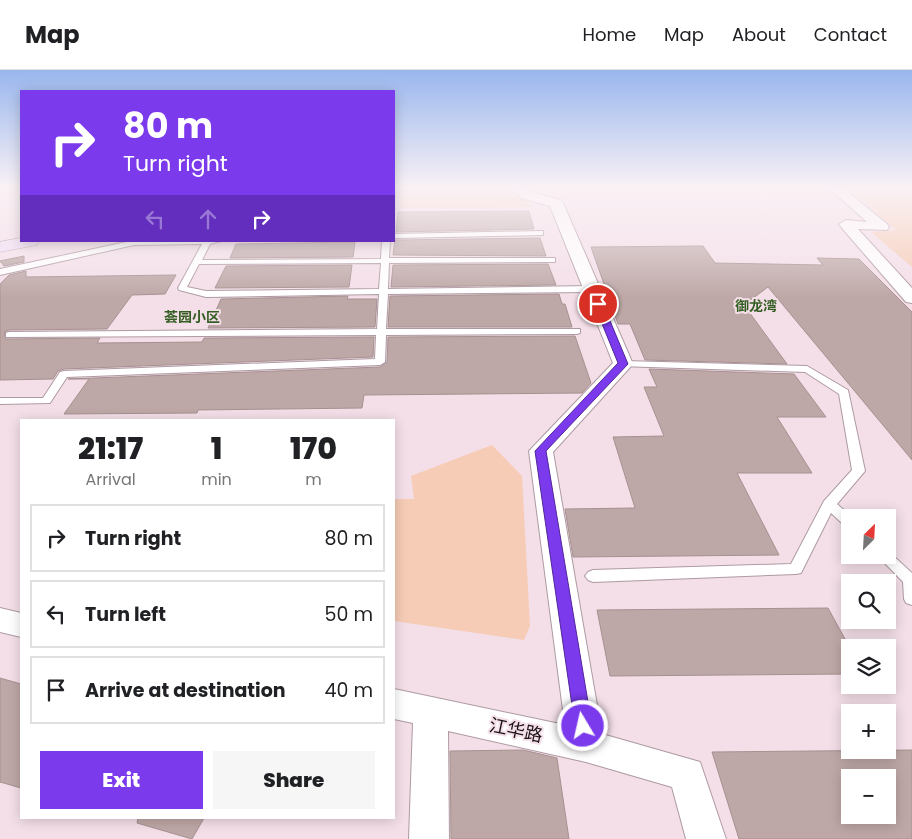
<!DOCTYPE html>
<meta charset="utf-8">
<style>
:root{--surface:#fff;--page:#f6f6f6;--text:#202124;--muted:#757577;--line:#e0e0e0;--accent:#7c3aed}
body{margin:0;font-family:Poppins,"Noto Sans SC",sans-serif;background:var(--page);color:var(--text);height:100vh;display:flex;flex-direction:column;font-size:19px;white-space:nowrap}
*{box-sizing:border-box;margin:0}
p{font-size:16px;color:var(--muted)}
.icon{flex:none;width:28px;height:28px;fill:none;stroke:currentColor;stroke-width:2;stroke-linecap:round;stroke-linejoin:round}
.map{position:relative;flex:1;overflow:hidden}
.sheet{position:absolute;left:20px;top:349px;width:375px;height:400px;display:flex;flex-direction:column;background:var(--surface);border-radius:0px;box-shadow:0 2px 12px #0003}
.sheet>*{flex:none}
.hud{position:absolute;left:20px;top:20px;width:375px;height:152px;border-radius:0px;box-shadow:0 2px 12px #0003;background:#7c3aed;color:#fff;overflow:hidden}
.needle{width:32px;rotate:24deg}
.buttons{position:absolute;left:841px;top:439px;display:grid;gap:10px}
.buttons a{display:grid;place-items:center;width:55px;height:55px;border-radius:0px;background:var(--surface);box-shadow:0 2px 12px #0003;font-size:25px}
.pin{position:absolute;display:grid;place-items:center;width:42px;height:42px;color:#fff;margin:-21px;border:2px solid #fff;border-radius:50%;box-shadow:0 1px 5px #0007}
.me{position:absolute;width:55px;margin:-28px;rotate:351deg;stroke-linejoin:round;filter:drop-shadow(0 0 4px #0008)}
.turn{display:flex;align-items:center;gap:18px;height:105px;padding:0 20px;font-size:22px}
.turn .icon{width:65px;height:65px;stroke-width:2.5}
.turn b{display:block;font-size:35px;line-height:42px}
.lanes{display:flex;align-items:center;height:48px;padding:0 20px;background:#0003;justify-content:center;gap:25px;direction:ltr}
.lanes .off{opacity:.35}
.eta{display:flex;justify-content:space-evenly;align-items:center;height:85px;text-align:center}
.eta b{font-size:30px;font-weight:800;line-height:35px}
.button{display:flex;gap:10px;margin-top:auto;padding:10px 20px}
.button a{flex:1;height:58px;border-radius:0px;background:var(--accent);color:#fff;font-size:20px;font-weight:800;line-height:58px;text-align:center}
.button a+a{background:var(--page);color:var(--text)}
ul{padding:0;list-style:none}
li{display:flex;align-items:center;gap:15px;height:68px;margin:0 10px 8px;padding:0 10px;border:2px solid var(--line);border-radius:0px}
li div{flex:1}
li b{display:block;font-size:19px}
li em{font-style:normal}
header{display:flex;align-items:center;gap:30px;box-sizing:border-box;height:70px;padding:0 25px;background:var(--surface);border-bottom:1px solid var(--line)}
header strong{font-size:24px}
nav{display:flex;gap:28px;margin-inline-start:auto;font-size:18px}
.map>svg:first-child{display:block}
.green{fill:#f6ccb6}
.building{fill:#bea8a7;stroke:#a69090;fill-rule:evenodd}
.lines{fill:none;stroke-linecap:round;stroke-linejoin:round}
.lane-casing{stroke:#ae9aa2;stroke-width:2}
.street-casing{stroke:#ae9aa2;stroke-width:2}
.secondary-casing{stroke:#ae9aa2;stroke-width:1}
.lane{fill:#fff;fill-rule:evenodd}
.street{fill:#fff;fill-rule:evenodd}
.secondary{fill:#efddf3;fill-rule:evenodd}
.route{fill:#7c3aed;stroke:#51269a}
.labels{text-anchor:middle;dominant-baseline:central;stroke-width:4;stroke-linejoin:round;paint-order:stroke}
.far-neighbourhood-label{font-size:14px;font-weight:bold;fill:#345e23;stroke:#f4dfe8}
.near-street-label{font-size:18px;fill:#171014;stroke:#f4dfe8}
</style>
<header>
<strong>Map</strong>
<nav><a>Home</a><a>Map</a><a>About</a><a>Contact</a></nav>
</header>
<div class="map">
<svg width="912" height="769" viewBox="0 0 912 769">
<rect width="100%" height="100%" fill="#f4dfe8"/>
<g class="green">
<polygon points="409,119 512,119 534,137 401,138 398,122"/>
<polygon points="848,119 912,119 912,197 871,162 896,160"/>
<polygon points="492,375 522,406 530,556 524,570 394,551 394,429 414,429 411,406"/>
</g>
<g class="building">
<polygon points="529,141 534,159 396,162 398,142"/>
<polygon points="540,168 546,186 393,185 395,170"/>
<polygon points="355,172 353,187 230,188 236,174"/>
<polygon points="703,176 715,193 823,195 817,188 859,189 912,242 912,390 768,217 744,235 787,294 645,290 630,254 618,254 591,177"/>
<polygon points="24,186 24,192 4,196 0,191"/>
<polygon points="548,194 556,215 391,217 393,195"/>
<polygon points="352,195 349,217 215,218 226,196"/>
<polygon points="26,201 26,207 176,205 165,224 132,225 107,259 9,260 4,262 6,269 100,268 97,273 202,272 204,268 374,267 373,287 64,299 58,301 53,309 0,310 0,214 9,205"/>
<polygon points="559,224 562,234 565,234 572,257 388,257 390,226"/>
<polygon points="348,226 347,229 377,229 375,257 208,258 221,229"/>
<polygon points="575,266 591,313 582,323 364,325 362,338 198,340 197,343 64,344 89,309 68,309 380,297 387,292 388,267"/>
<polygon points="649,299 794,304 826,347 777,347 812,403 737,403 779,485 573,487 565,439 635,438 613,367 664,366 644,317 657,317"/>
<polygon points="828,538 850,578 850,604 610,606 597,540"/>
<polygon points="0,608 21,614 21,718 0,712"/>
<polygon points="523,680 557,688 569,769 451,769 450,681"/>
<path d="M912 680V769H739L712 682ZM850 708H888V745H850Z"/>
<polygon points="138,748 204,748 192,769 137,753"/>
</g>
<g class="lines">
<g class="lane-casing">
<g id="lane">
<polygon points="540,161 543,161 543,165 394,168 394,164"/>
<path d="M131 171H221L210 174 202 190 381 189 382 171H390L389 188H555V192L389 193 388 219 592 216 596 219 592 222 388 224 386 259H580V263L577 264 386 265 385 292 380 295 67 307 50 333 0 334V328H43L60 302 64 301 375 289 376 265 6 267V263L9 262 377 259 379 224 206 227 179 220 178 218 202 174 134 175 0 205V199ZM381 193 379 219 206 221 187 217 199 194Z"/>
<polygon points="623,291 807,296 848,320 865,401 837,434 853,448 850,448 850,458 845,456 831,443 801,503 796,504 593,512 588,510 585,506 588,502 593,500 791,494 824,431 852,400 839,324 805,302 619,296 618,294 619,292"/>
<polygon points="888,481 912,503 912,535 906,533 904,529 903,512 877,485 888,485"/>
</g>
</g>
<g class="street-casing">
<g id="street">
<polygon points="515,119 528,119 531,122 561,130 563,133 633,294 553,382 602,664 700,692 726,769 686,769 672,717 586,692 448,661 449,769 409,769 413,653 394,649 394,619 565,655 529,381 613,293 550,136 521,128"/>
<polygon points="830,119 844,119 887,154 889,157 887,160 858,159 912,218 912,233 906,232 841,157 839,154 846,150 867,152"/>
<polygon points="0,538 21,543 21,567 0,562"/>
</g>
</g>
<g class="secondary-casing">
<polygon id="secondary" points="21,168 21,171 39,171 37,175 0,182 0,172"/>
</g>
<use href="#lane" class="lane"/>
<use href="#street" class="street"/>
<use href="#secondary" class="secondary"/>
</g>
<linearGradient id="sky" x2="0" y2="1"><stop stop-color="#99b6ee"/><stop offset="0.52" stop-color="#faf1f5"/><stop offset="1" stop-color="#faf1f5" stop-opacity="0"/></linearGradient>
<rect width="912" height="227" fill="url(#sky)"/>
<polygon class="route" points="595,233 603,234 628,294 546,381 592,656 589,661 583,663 577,661 575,656 535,381 618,293 594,234"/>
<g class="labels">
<g class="far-neighbourhood-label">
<text x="756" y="236">御龙湾</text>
<text x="192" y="247">荟园小区</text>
</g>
<g class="near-street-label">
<text transform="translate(516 660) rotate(12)">江华路</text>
</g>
</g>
</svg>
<div class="buttons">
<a><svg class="needle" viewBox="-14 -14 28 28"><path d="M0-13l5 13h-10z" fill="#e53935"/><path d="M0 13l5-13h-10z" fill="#757577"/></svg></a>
<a><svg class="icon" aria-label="search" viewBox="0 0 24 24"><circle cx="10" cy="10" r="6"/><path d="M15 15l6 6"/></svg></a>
<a><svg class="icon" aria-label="layers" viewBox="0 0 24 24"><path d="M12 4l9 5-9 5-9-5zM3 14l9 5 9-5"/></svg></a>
<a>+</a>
<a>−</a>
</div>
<div class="pin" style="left:598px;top:234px;background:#d93025"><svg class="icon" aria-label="arrive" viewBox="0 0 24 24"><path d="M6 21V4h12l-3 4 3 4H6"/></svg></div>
<svg class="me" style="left:583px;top:656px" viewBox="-20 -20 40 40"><circle r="17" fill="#7c3aed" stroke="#fff" stroke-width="3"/><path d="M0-11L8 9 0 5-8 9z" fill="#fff"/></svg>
<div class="hud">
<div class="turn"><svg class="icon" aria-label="right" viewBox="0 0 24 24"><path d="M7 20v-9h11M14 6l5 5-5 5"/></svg><div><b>80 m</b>Turn right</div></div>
<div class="lanes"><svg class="icon off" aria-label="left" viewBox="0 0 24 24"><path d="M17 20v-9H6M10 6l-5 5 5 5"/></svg><svg class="icon off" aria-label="ahead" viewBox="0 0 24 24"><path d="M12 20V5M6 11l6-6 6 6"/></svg><svg class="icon" aria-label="right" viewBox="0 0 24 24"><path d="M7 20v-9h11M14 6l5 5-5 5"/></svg></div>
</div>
<section class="sheet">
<div class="eta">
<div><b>21:17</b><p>Arrival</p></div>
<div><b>1</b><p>min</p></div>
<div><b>170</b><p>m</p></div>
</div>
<ul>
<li><svg class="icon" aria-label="right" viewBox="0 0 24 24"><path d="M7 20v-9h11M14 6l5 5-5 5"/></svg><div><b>Turn right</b></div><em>80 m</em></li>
<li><svg class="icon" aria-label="left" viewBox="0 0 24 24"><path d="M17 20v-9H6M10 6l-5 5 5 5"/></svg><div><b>Turn left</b></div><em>50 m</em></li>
<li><svg class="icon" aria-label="arrive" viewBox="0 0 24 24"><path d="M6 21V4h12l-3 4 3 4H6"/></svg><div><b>Arrive at destination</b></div><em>40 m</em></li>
</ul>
<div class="button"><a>Exit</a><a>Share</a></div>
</section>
</div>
